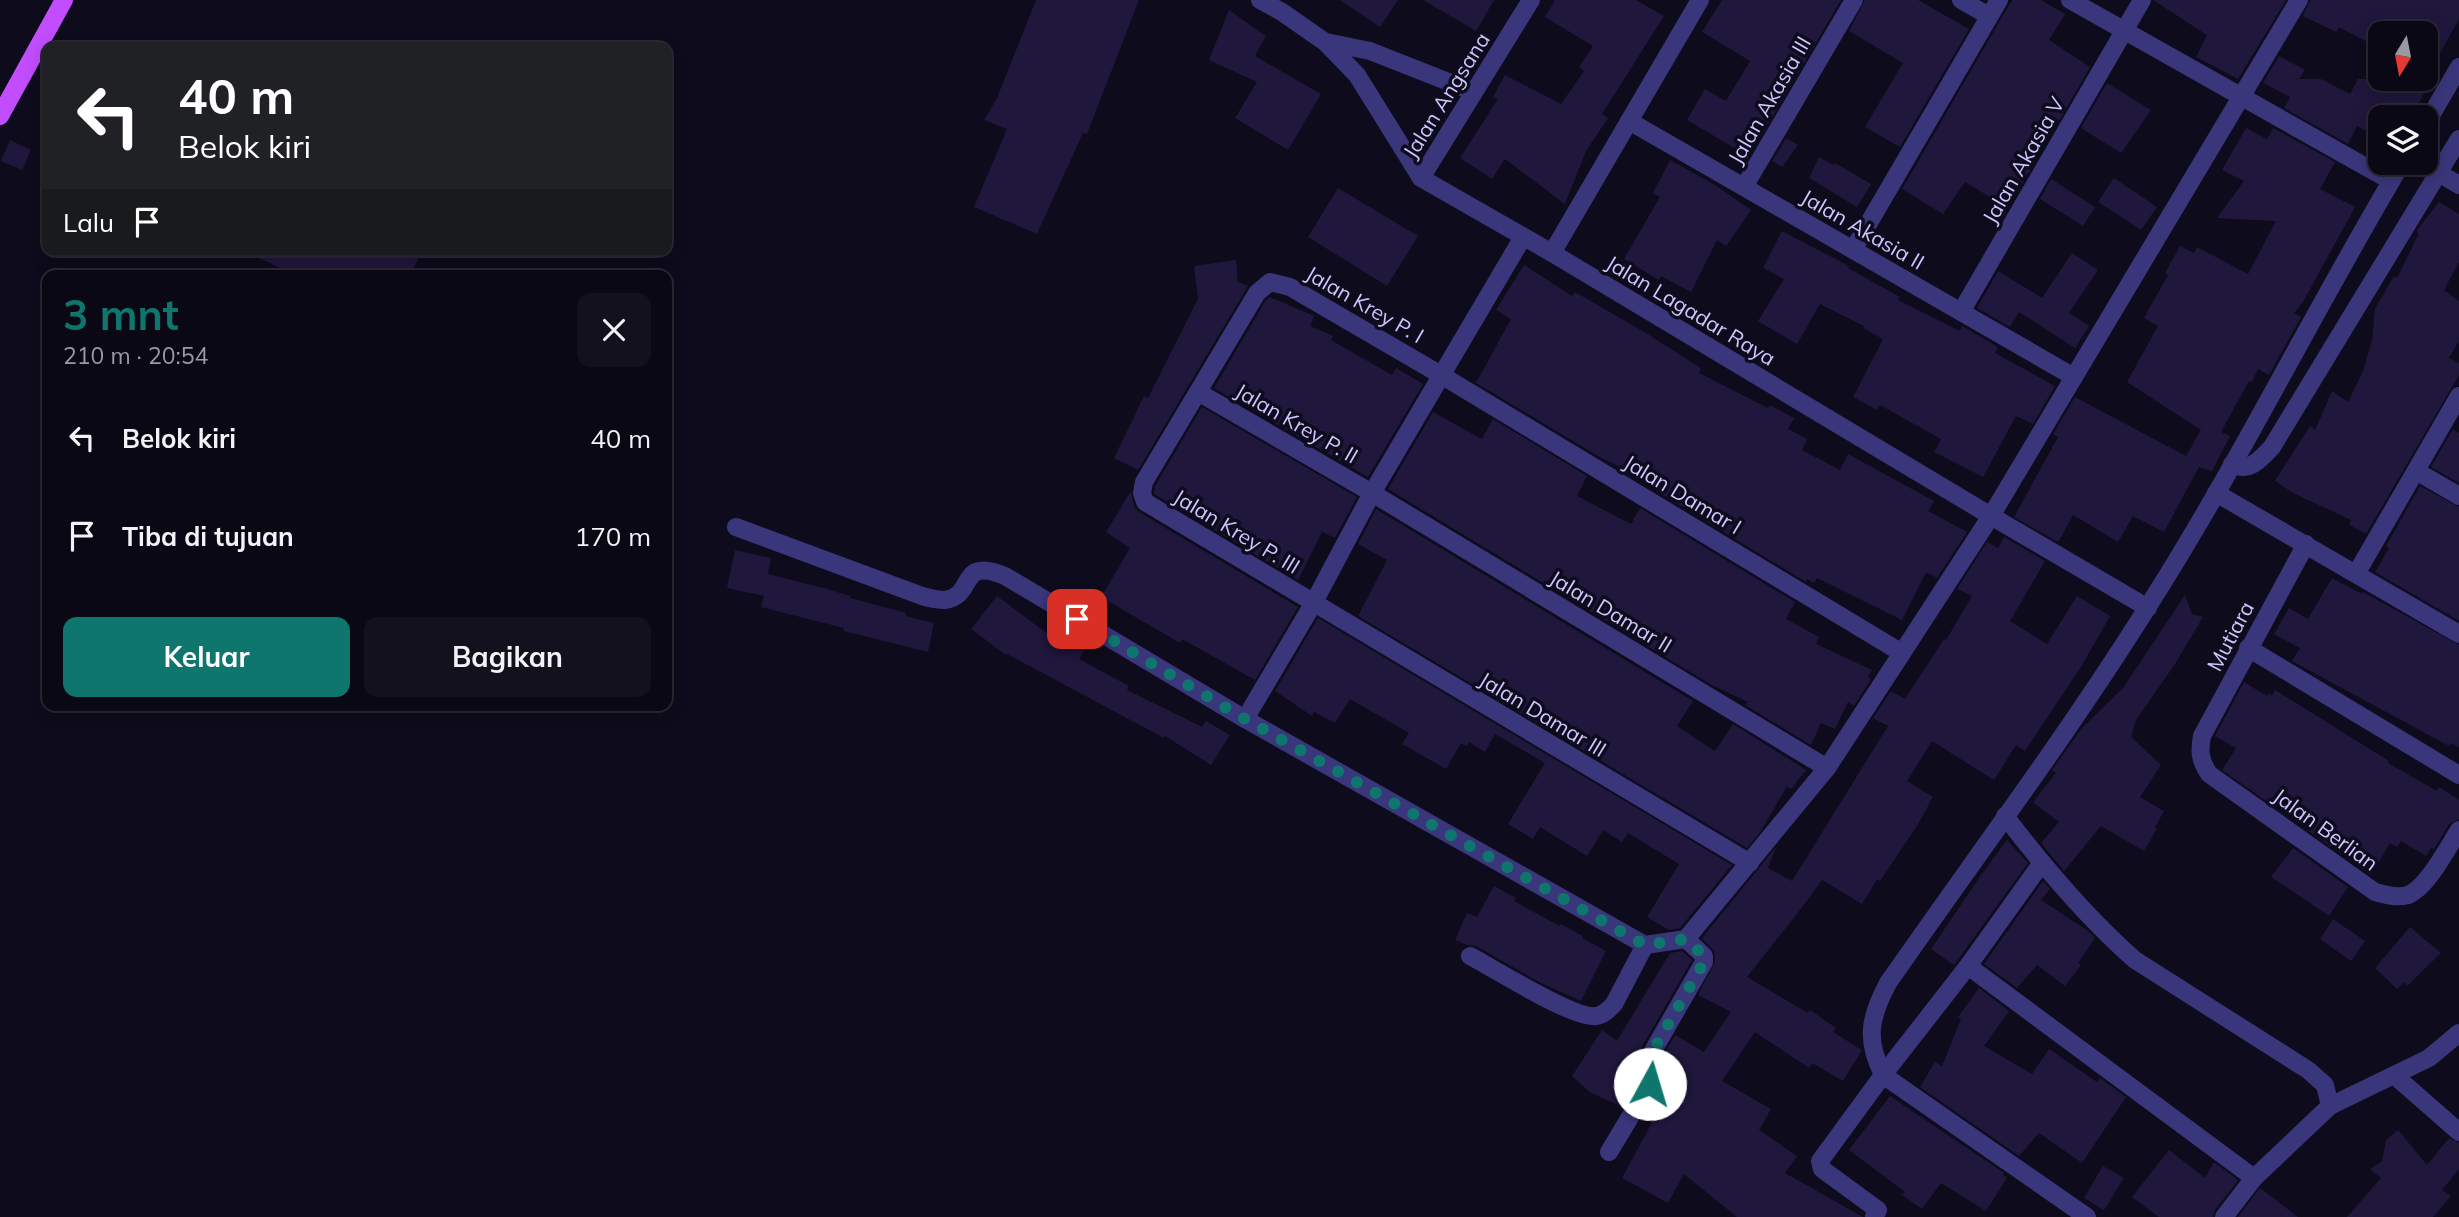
<!DOCTYPE html>
<html lang="id">
<meta charset="utf-8">
<style>
:root{--surface:#0a0815;--page:#13111e;--text:#f1f3f6;--muted:#999aa0;--line:#2a2934;--accent:#0f766e}
body{margin:0;font-family:Mulish,sans-serif;background:var(--page);color:var(--text);height:100vh;display:flex;flex-direction:column;font-size:26px;white-space:nowrap}
*{box-sizing:border-box;margin:0}
p{font-size:23px;color:var(--muted)}
.icon{flex:none;width:38px;height:38px;fill:none;stroke:currentColor;stroke-width:2;stroke-linecap:round;stroke-linejoin:round}
.map{position:relative;flex:1;overflow:hidden}
.panel{position:absolute;left:42px;top:270px;width:630px;height:441px;display:flex;flex-direction:column;background:var(--surface);border-radius:14px;box-shadow:0 4px 18px #0003,0 0 0 2px var(--line)}
.panel>*{flex:none}
.banner{position:absolute;left:42px;top:42px;width:630px;height:214px;border-radius:14px;box-shadow:0 4px 18px #0003,0 0 0 2px var(--line);background:#202124;color:#fff;overflow:hidden}
.needle{width:46px;rotate:190deg}
.fabs{position:absolute;left:2368px;top:21px;display:grid;gap:14px}
.fabs a{display:grid;place-items:center;width:70px;height:70px;border-radius:14px;background:var(--surface);box-shadow:0 4px 18px #0003,0 0 0 2px var(--line);font-size:35px}
.pin{position:absolute;display:grid;place-items:center;width:60px;height:60px;color:#fff;margin:-30px;border-radius:14px;box-shadow:0 4px 10px #0006}
.me{position:absolute;width:77px;margin:-38px;rotate:6deg;stroke-linejoin:round;filter:drop-shadow(0 0 5px #0008)}
.turn{display:flex;align-items:center;gap:24px;height:147px;padding:0 21px;font-size:32px}
.turn .icon{width:91px;height:91px;stroke-width:2.5}
.turn b{display:block;font-size:49px;line-height:60px}
.then{display:flex;align-items:center;height:66px;padding:0 21px;background:#0003;gap:14px;font-size:26px}
.round{display:grid;place-items:center;flex:none;width:74px;height:74px;border-radius:14px;background:var(--page)}
.headline{display:flex;align-items:center;justify-content:space-between;height:119px;padding:0 21px}
h1{font-size:42px;font-weight:700;line-height:52px;color:var(--accent)}
.button{display:flex;gap:14px;margin-top:auto;padding:14px 21px}
.button a{flex:1;height:80px;border-radius:14px;background:var(--accent);color:#fff;font-size:28px;font-weight:700;line-height:80px;text-align:center}
.button a+a{background:var(--page);color:var(--text)}
ul{padding:0;list-style:none}
li{display:flex;align-items:center;gap:21px;height:98px;padding:0 21px}
li div{flex:1}
li b{display:block;font-size:26px}
li em{font-style:normal}
.map>svg:first-child{display:block}
.building{fill:#20173d}
.lines{fill:none;stroke-linecap:round;stroke-linejoin:round}
.minor{stroke:#3a367b;stroke-width:18}
.major{stroke:#c14dff;stroke-width:18}
.route{stroke:#0f766e;stroke-width:12;stroke-dasharray:0 21.6}
.labels{text-anchor:middle;dominant-baseline:central;stroke-width:7;stroke-linejoin:round;paint-order:stroke}
.street-label{font-size:21px;fill:#cec6ff;stroke:#0e0b1c}
</style>
<div class="map">
<svg width="2459" height="1217" viewBox="0 0 2459 1217">
<rect width="100%" height="100%" fill="#0e0b1c"/>
<g class="building">
<polygon points="1036,0 1139,0 1087,134 1083,133 1037,234 974,207 1007,129 984,120 997,98"/>
<polygon points="1340,0 1398,0 1380,27"/>
<polygon points="1423,0 1494,0 1476,31"/>
<polygon points="1555,0 1636,0 1664,16 1602,114 1608,118 1586,151 1565,204 1505,159 1492,179 1460,158 1498,99 1493,97 1505,75 1561,104 1584,71 1579,67 1593,46 1545,17"/>
<polygon points="1722,0 1841,0 1753,150 1740,143 1736,149 1687,120 1705,89 1726,101 1750,61 1702,32"/>
<polygon points="1865,0 1918,0 1969,29 1900,147 1865,127 1903,63 1849,31"/>
<polygon points="2012,0 2041,0 2065,14 2049,40 2090,67 2062,116 2028,165 2032,167 2008,208 1965,182 1943,214 1902,189"/>
<polygon points="2153,0 2286,0 2238,79 2196,57 2207,35"/>
<polygon points="2310,0 2459,0 2459,19 2426,79 2432,79 2411,117 2380,117 2380,139 2357,126 2348,144 2284,108 2290,97 2263,83 2279,56 2305,70 2299,79 2321,79 2350,94 2358,79 2426,79 2426,33 2380,33 2380,49 2339,27 2336,32 2303,16"/>
<polygon points="1229,10 1266,36 1255,56 1321,94 1288,150 1235,118 1257,82 1209,60"/>
<polygon points="2107,83 2151,110 2121,153 2081,128"/>
<polygon points="2246,128 2267,139 2273,128 2335,162 2320,189 2355,207 2303,302 2294,313 2301,317 2269,375 2258,369 2252,382 2249,381 2221,432 2230,436 2212,471 2199,467 2164,532 2133,516 2118,542 2073,515 2059,541 2056,541 2014,517 2058,437 2053,434 2075,397 2186,456 2201,430 2127,382 2158,326 2144,318 2168,275 2165,273 2180,246 2194,253 2197,247 2248,274 2276,221 2217,218 2244,181 2222,170"/>
<polygon points="1786,138 1798,145 1782,167 1772,161"/>
<polygon points="10,140 31,150 22,170 1,161"/>
<polygon points="1819,157 1833,165 1835,163 1871,184 1857,207 1809,178"/>
<polygon points="1670,160 1715,185 1751,210 1726,246 1717,240 1691,292 1661,276 1659,280 1624,259 1660,197 1653,193"/>
<polygon points="2114,178 2157,207 2141,230 2098,202"/>
<polygon points="2051,179 2095,207 2083,226 2040,199"/>
<polygon points="1338,188 1418,236 1387,286 1308,237"/>
<polygon points="2439,202 2459,214 2459,262 2444,290 2459,301 2459,341 2449,358 2459,363 2459,375 2366,534 2349,525 2351,520 2293,493 2275,481 2310,426 2315,430 2332,391 2348,402 2363,371 2372,340 2375,309 2394,276 2397,278 2418,235 2417,230"/>
<polygon points="1782,231 1849,266 1848,268 1900,297 1898,300 1960,331 1962,326 1998,347 1995,353 2055,386 2033,424 2016,416 1983,477 1934,452 1941,439 1880,405 1877,410 1853,397 1883,339 1863,328 1864,326 1820,304 1797,344 1758,321 1784,279 1763,268"/>
<polygon points="241,250 423,250 410,275 296,275"/>
<polygon points="2072,253 2098,270 2069,313 2089,326 2075,348 2019,312 2010,327 1977,308 1998,271 2042,298"/>
<polygon points="1236,260 1238,282 1248,286 1138,470 1114,458 1144,396 1148,398 1198,299 1194,266"/>
<polygon points="1524,265 1572,296 1575,292 1646,333 1701,368 1699,373 1768,408 1770,405 1794,418 1788,429 1807,439 1802,450 1840,470 1848,454 1934,501 1928,511 1967,532 1937,578 1926,572 1902,620 1817,578 1814,583 1807,579 1806,582 1651,488 1653,484 1598,456 1476,383 1511,319 1496,310"/>
<polygon points="1270,297 1314,316 1310,326 1333,336 1331,340 1392,375 1396,368 1423,384 1368,477 1214,388 1266,300"/>
<polygon points="1202,407 1357,497 1335,538 1322,532 1298,580 1154,494 1155,486"/>
<polygon points="1433,412 1482,439 1493,419 1587,476 1577,496 1631,524 1640,508 1795,602 1786,619 1819,637 1816,644 1872,670 1868,677 1871,679 1854,706 1848,702 1835,729 1821,723 1811,745 1745,705 1748,702 1710,684 1388,489"/>
<polygon points="2453,429 2459,433 2459,483 2431,467"/>
<polygon points="2420,486 2459,507 2459,621 2375,572 2389,548 2386,546"/>
<polygon points="1131,491 1134,506 1139,512 1298,607 1255,680 1182,639 1180,643 1101,597 1130,548 1106,532"/>
<polygon points="1376,509 1693,701 1677,726 1715,751 1733,724 1806,770 1791,789 1787,786 1761,831 1747,848 1358,616 1387,560 1358,544"/>
<polygon points="2004,537 2045,561 2010,621 2047,644 2077,596 2110,616 2081,667 2025,751 2016,745 1994,780 1932,741 1907,781 1933,797 1917,826 1880,881 1877,879 1862,904 1822,880 1800,910 1747,977 1808,1013 1810,1010 1836,1028 1833,1032 1862,1050 1843,1081 1812,1063 1809,1068 1755,1032 1722,1081 1771,1109 1759,1130 1797,1156 1785,1173 1863,1217 1737,1217 1684,1174 1668,1203 1622,1178 1654,1119 1644,1115 1661,1087 1663,1073 1662,1058 1675,1035 1704,1052 1731,1012 1698,995 1715,962 1714,951 1702,938 1776,847 1768,868 1792,881 1888,726 1873,718 1891,691 1905,699 1944,639 1946,640 1972,596 1957,589 1987,542 1998,548"/>
<polygon points="735,550 771,558 768,574 823,588 850,596 850,598 906,613 906,616 934,623 928,652 844,631 844,628 761,607 764,596 727,588"/>
<polygon points="2332,578 2362,594 2363,592 2459,645 2459,747 2451,743 2449,746 2292,661 2300,648 2274,634 2289,608 2308,619"/>
<polygon points="2185,595 2192,614 2203,617 2175,664 2136,720 2131,737 2161,765 2140,797 2164,811 2155,827 2157,828 2144,851 2101,826 2064,871 2041,843 2059,822 2033,802 2056,773 2052,770 2082,728 2123,688"/>
<polygon points="997,596 1056,640 1059,634 1086,648 1079,659 1129,686 1127,690 1202,727 1206,721 1230,735 1211,765 1165,736 1164,738 1007,654 1006,655 971,629"/>
<polygon points="1318,618 1732,865 1680,928 1669,930 1647,917 1679,864 1628,833 1622,842 1603,830 1587,856 1540,827 1533,839 1508,824 1545,763 1495,734 1485,752 1469,742 1467,746 1461,743 1446,769 1402,744 1409,733 1350,699 1335,723 1314,712 1312,716 1275,691"/>
<polygon points="2244,682 2267,696 2269,693 2272,696 2275,690 2389,761 2388,763 2437,791 2439,787 2459,800 2459,819 2450,823 2434,849 2431,848 2426,856 2401,841 2397,847 2390,843 2371,875 2306,829 2309,826 2262,798 2222,770 2236,748 2215,736"/>
<polygon points="2007,840 2028,863 1954,965 1931,949 1981,875"/>
<polygon points="2293,848 2348,887 2329,916 2271,877"/>
<polygon points="2043,881 2050,889 2041,900 2088,931 2095,938 2078,963 2081,965 2065,986 2037,965 2017,988 1984,964"/>
<polygon points="1494,886 1516,898 1514,901 1559,926 1561,924 1583,936 1582,938 1606,951 1581,1001 1539,982 1476,946 1467,945 1455,940 1467,913 1477,917"/>
<polygon points="2333,919 2365,941 2351,961 2320,939"/>
<polygon points="2410,927 2441,953 2407,986 2404,982 2397,989 2375,968"/>
<polygon points="1682,951 1692,960 1640,1050 1639,1080 1623,1107 1591,1093 1572,1076 1602,1030 1617,1041 1670,953"/>
<polygon points="1979,988 2009,1011 1984,1046 2032,1074 2049,1049 2097,1082 2100,1078 2126,1097 2082,1163 2039,1133 2019,1156 1920,1087 1935,1062 1942,1066 1961,1019 1958,1017"/>
<polygon points="1890,1096 2004,1173 2003,1175 2007,1178 1986,1211 1941,1183 1922,1209 1902,1195 1905,1192 1849,1150"/>
<polygon points="2398,1130 2427,1165 2449,1138 2459,1143 2459,1169 2442,1190 2451,1196 2433,1217 2347,1217 2381,1178 2370,1169 2382,1161 2386,1140"/>
<polygon points="2169,1150 2205,1178 2214,1162 2238,1180 2215,1210 2213,1217 2159,1217 2132,1197"/>
<polygon points="2103,1166 2124,1178 2104,1210 2084,1198"/>
<polygon points="2260,1188 2298,1217 2238,1217"/>
</g>
<g class="lines">
<g class="minor">
<polyline points="1260,0 1282,12 1325,42 1357,75 1421,178 1552,253 1991,516 2148,608"/>
<polyline points="1961,0 1989,16"/>
<polyline points="2070,0 2391,181"/>
<polyline points="1326,42 1370,51 1474,92"/>
<polyline points="1629,121 2074,377"/>
<polyline points="2426,124 2459,67"/>
<polyline points="2421,163 2459,185"/>
<polyline points="1421,178 1531,0"/>
<polyline points="1744,187 1854,0"/>
<polyline points="1853,250 1999,0"/>
<polyline points="1552,253 1700,0"/>
<polyline points="1961,312 2142,0"/>
<polyline points="1198,392 1372,493 1827,768"/>
<path d="M2232 464C2249 473 2260 460 2272 447L2459 139"/>
<polyline points="2416,471 2459,496"/>
<polyline points="2216,493 2459,634"/>
<path d="M736 527 922 596C929 598 937 600 945 600 976 596 957 556 1005 576L1245 719 1645 945 1686 939 1827 768 1902 653 1991 516 2299 0"/>
<path d="M2306 544 2202 736C2199 752 2200 760 2209 774L2375 892C2386 895 2397 898 2408 895 2427 888 2448 847 2459 830"/>
<polyline points="2356,574 2459,396"/>
<polyline points="2248,648 2459,775"/>
<polyline points="1245,719 1313,604 1372,493 1523,237"/>
<path d="M2005 816C2044 867 2086 917 2135 960L2308 1070 2325 1085 2330 1106"/>
<polyline points="1750,863 1145,502 1142,493 1144,482 1257,293 1270,282 1290,287 1441,375 1902,653"/>
<polyline points="2041,864 1968,966 1883,1075 2087,1217"/>
<path d="M1470 956C1493 968 1575 1020 1596 1016 1604 1015 1609 1009 1614 1004L1645 945"/>
<polyline points="1968,966 2254,1178"/>
<polyline points="2395,1076 2459,1132"/>
<polyline points="1609,1152 1650,1084 1652,1074 1650,1056 1704,962 1704,956 1686,939"/>
<path d="M1874 1217 1878 1210 1822 1169 1820 1161 1883 1075C1865 1039 1870 1017 1888 983 1975 858 2066 737 2147 608 2239 464 2314 310 2402 163"/>
<polyline points="2224,1217 2254,1178 2330,1106 2429,1058 2459,1033"/>
</g>
<polyline class="major" points="0,116 64,0"/>
</g>
<g class="lines">
<polyline class="route" points="1077,619 1245,719 1645,945 1686,939 1704,956 1704,962 1650,1056 1652,1074 1650,1084"/>
</g>
<g class="labels">
<g class="street-label">
<text transform="translate(1446 95) rotate(-58)">Jalan Angsana</text>
<text transform="translate(1769 100) rotate(-60)">Jalan Akasia III</text>
<text transform="translate(2023 160) rotate(-60)">Jalan Akasia V</text>
<text transform="translate(1863 229) rotate(30)">Jalan Akasia II</text>
<text transform="translate(1365 304) rotate(30)">Jalan Krey P. I</text>
<text transform="translate(1691 310) rotate(31)">Jalan Lagadar Raya</text>
<text transform="translate(1297 423) rotate(30)">Jalan Krey P. II</text>
<text transform="translate(1683 494) rotate(31)">Jalan Damar I</text>
<text transform="translate(1237 531) rotate(31)">Jalan Krey P. III</text>
<text transform="translate(1611 611) rotate(31)">Jalan Damar II</text>
<text transform="translate(2230 636) rotate(-62)">Mutiara</text>
<text transform="translate(1543 714) rotate(31)">Jalan Damar III</text>
<text transform="translate(2326 829) rotate(36)">Jalan Berlian</text>
</g>
</g>
</svg>
<div class="fabs">
<a><svg class="needle" viewBox="-14 -14 28 28"><path d="M0-13l5 13h-10z" fill="#e53935"/><path d="M0 13l5-13h-10z" fill="#999aa0"/></svg></a>
<a><svg class="icon" aria-label="layers" viewBox="0 0 24 24"><path d="M12 4l9 5-9 5-9-5zM3 14l9 5 9-5"/></svg></a>
</div>
<div class="pin" style="left:1077px;top:619px;background:#d93025"><svg class="icon" aria-label="arrive" viewBox="0 0 24 24"><path d="M6 21V4h12l-3 4 3 4H6"/></svg></div>
<svg class="me" style="left:1650px;top:1084px" viewBox="-20 -20 40 40"><circle r="19" fill="#fff"/><path d="M0-13L10 11 0 6-10 11z" fill="#0f766e"/></svg>
<div class="banner">
<div class="turn"><svg class="icon" aria-label="left" viewBox="0 0 24 24"><path d="M17 20v-9H6M10 6l-5 5 5 5"/></svg><div><b>40 m</b>Belok kiri</div></div>
<div class="then">Lalu<svg class="icon" aria-label="arrive" viewBox="0 0 24 24"><path d="M6 21V4h12l-3 4 3 4H6"/></svg></div>
</div>
<section class="panel">
<div class="headline"><div><h1>3 mnt</h1><p>210 m · 20:54</p></div><a class="round"><svg class="icon" aria-label="close" viewBox="0 0 24 24"><path d="M6 6l12 12M18 6L6 18"/></svg></a></div>
<ul>
<li><svg class="icon" aria-label="left" viewBox="0 0 24 24"><path d="M17 20v-9H6M10 6l-5 5 5 5"/></svg><div><b>Belok kiri</b></div><em>40 m</em></li>
<li><svg class="icon" aria-label="arrive" viewBox="0 0 24 24"><path d="M6 21V4h12l-3 4 3 4H6"/></svg><div><b>Tiba di tujuan</b></div><em>170 m</em></li>
</ul>
<div class="button"><a>Keluar</a><a>Bagikan</a></div>
</section>
</div>
